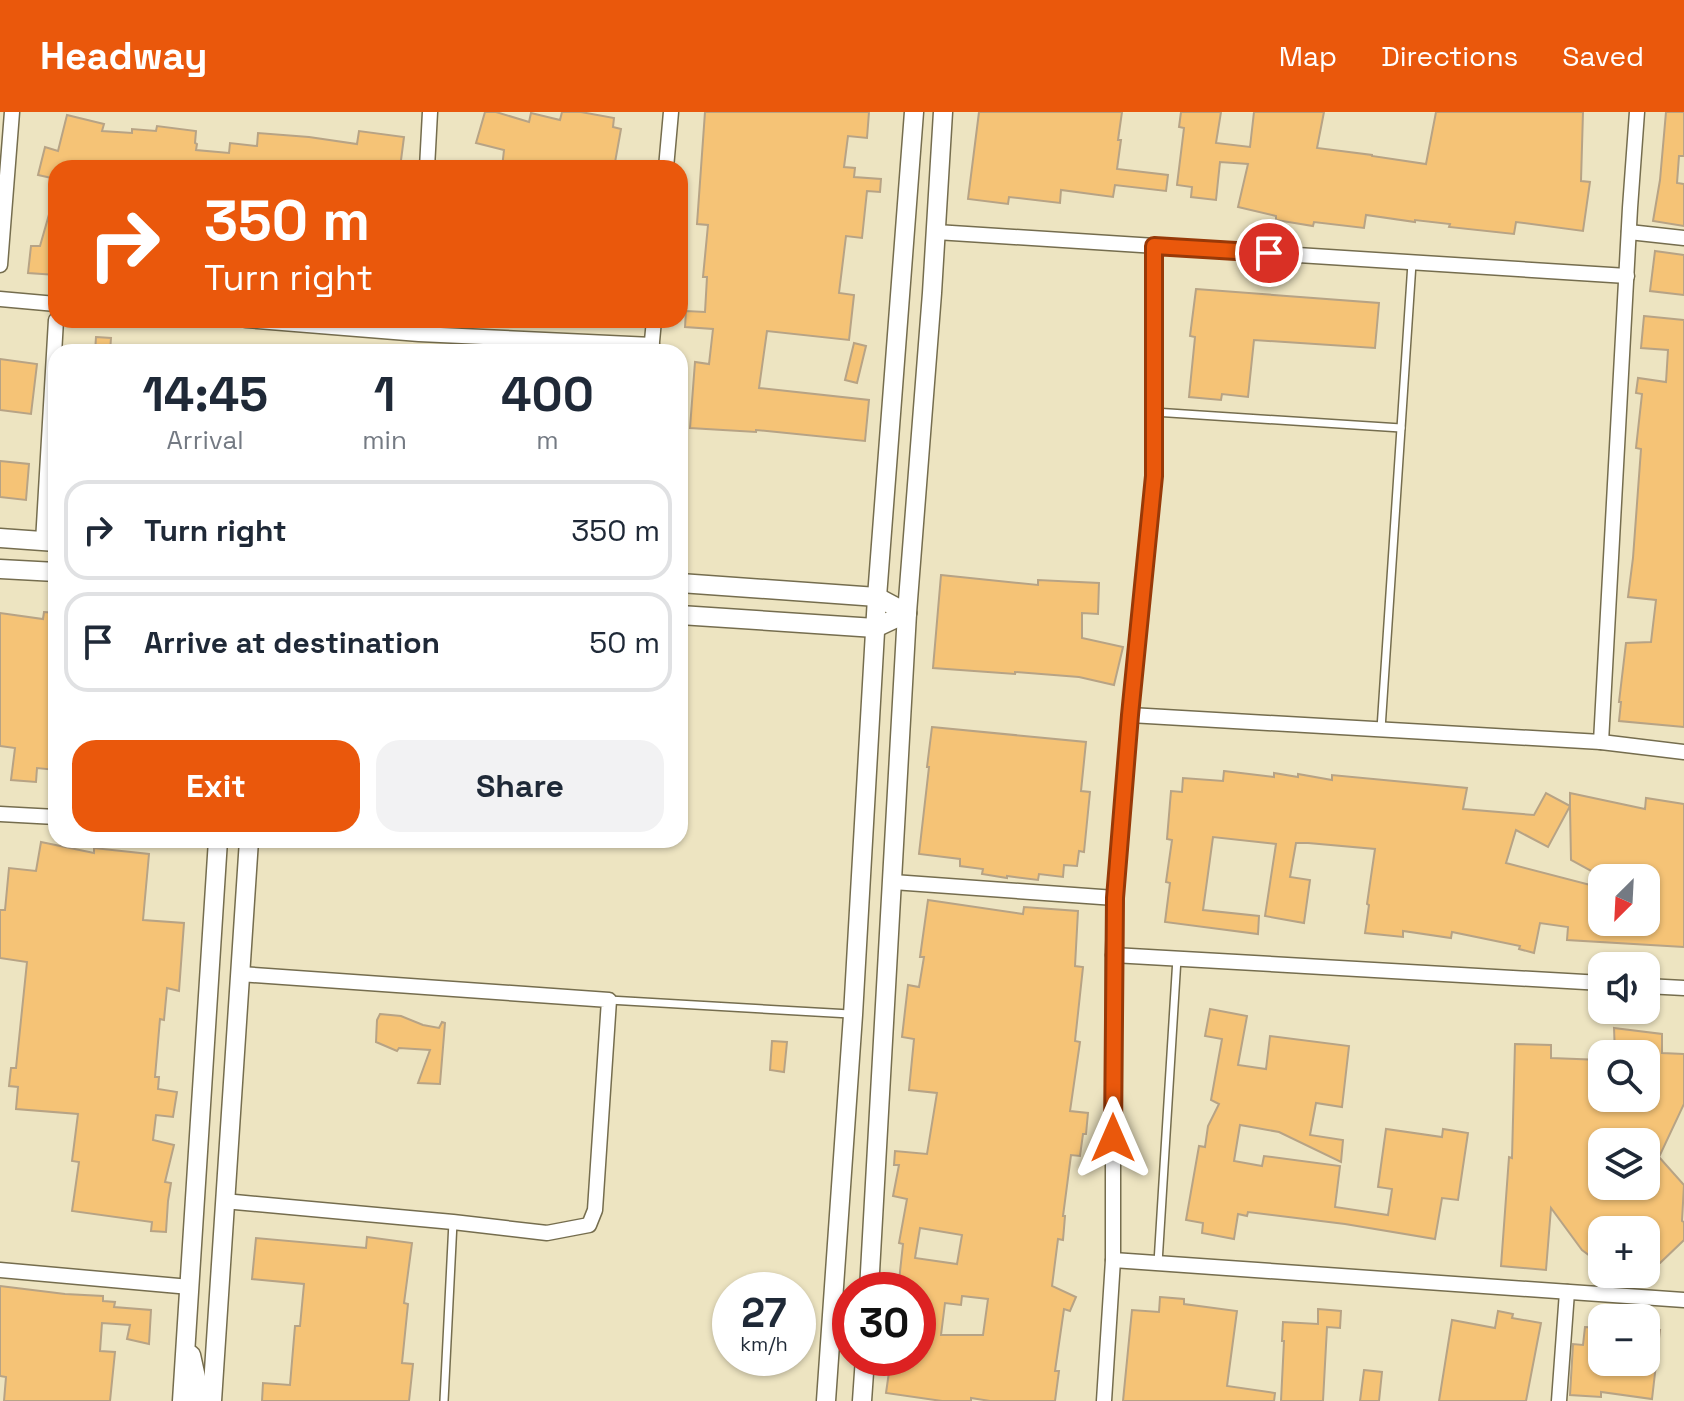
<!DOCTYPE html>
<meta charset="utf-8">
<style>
:root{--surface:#fff;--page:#f2f2f3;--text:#1f2937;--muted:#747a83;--line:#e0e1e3;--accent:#ea580c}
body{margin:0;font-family:"Space Grotesk",sans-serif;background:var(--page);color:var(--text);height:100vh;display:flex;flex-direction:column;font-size:30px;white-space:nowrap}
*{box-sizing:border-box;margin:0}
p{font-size:26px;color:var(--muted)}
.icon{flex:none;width:44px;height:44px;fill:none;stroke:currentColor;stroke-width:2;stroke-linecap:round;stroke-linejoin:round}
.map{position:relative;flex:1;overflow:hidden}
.drawer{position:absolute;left:48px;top:232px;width:640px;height:504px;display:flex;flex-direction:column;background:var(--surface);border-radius:24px;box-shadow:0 2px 6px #0004}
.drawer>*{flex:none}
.banner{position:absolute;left:48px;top:48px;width:640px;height:168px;border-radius:24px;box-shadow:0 2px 6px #0004;background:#ea580c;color:#fff;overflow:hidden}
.needle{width:52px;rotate:204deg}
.fabs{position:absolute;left:1588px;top:752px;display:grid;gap:16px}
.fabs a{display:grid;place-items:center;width:72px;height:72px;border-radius:16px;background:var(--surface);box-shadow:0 2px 6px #0004;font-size:40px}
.speed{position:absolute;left:712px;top:1160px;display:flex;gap:16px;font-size:40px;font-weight:700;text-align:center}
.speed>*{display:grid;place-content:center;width:104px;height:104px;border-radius:50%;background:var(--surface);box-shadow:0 2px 6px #0004;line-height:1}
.speed small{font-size:20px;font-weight:400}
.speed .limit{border:12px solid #d22;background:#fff;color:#111}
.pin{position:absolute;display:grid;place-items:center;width:68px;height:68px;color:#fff;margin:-34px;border:4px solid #fff;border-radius:50%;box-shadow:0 2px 8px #0007}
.me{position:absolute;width:88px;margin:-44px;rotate:0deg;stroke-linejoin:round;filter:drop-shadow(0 0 6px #0008)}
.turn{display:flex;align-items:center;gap:28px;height:168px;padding:0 24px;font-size:36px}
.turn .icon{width:104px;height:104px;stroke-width:2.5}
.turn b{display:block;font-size:56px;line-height:68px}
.eta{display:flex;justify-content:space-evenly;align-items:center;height:136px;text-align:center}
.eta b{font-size:48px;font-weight:700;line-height:56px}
.action{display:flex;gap:16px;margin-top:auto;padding:16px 24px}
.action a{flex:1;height:92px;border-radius:24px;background:var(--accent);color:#fff;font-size:32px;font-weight:700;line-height:92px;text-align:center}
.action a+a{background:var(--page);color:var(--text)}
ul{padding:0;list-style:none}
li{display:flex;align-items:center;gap:24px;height:100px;margin:0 16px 12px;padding:0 8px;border:4px solid var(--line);border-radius:24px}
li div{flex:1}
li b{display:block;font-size:30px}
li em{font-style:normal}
header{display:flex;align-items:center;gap:48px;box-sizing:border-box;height:112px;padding:0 40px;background:var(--accent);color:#fff}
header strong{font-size:38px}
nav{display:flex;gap:44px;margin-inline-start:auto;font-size:28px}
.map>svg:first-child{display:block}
.building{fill:#f5c376;stroke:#b7a385;stroke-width:2;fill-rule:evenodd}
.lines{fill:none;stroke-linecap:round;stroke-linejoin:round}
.service-casing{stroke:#756d4e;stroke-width:10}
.minor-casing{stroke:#756d4e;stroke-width:17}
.tertiary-casing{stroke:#756d4e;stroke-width:21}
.service{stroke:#fff;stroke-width:7}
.minor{stroke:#fff;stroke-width:14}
.tertiary{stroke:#fff;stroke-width:18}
.route-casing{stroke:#983908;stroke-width:20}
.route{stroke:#ea580c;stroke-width:14}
</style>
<header>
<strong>Headway</strong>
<nav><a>Map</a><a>Directions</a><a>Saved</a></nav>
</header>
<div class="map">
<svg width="1684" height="1289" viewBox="0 0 1684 1289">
<rect width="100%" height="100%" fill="#ede4c1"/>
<g class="building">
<polygon points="485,0 496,0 529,10 531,1 560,8 562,0 581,0 614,6 613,15 621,17 614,56 502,56 504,38 476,31"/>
<polygon points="705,0 869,0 867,26 848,24 844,55 855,56 854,65 881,67 880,80 867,79 862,126 846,124 839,181 854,183 849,228 767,219 759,276 869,288 865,329 756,318 756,320 690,316 695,250 709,252 713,217 685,215 686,199 705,200 707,165 703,165 708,113 697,112"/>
<polygon points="979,0 1122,0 1118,28 1121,28 1117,57 1168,63 1166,79 1115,73 1113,85 1061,78 1060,91 1009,85 1008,92 968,87"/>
<polygon points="1181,0 1221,0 1216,31 1250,35 1254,0 1324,0 1317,36 1372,43 1372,44 1426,52 1436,0 1583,0 1581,69 1590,70 1583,119 1516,110 1514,122 1449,115 1450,112 1415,108 1415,110 1366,103 1364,116 1314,110 1313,114 1276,108 1276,104 1238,95 1248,52 1220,50 1216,88 1191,85 1192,75 1177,73 1184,16 1179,15"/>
<polygon points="1666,0 1684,0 1684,44 1679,44 1677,71 1684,72 1684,114 1653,109 1660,68"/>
<polygon points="67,3 104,12 102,19 132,21 132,17 156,19 157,14 196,19 195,31 197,32 196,38 229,41 230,31 257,34 258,21 309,25 357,32 359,19 404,25 400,56 244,56 194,51 194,56 56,56 56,67 38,63 45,35 58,39"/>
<polygon points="52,92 56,92 56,163 28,161 31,134 40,134"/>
<polygon points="1655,139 1684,143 1684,183 1650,179"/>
<polygon points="1196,177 1379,191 1375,236 1254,228 1248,285 1222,282 1221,288 1189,285 1195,225 1190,224"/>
<polygon points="1644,204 1684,208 1684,615 1619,609 1621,590 1619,590 1626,531 1651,530 1656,488 1628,485 1633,446 1641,337 1636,336 1642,282 1636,281 1638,266 1666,270 1668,238 1641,236"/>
<polygon points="96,225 111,226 110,240 95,240"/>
<polygon points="854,231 866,234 857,271 845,268"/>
<polygon points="0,247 37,252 31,302 0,298"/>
<polygon points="0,349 29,352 26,388 0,385"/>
<polygon points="941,463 1038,473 1038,468 1099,471 1098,502 1082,501 1082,526 1123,535 1114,573 1079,565 1015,560 1015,562 933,556"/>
<polygon points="44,500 56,501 56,658 37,656 36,670 11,668 15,636 0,634 0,501 43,507"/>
<polygon points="932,615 1086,630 1081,679 1090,680 1084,740 1079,739 1077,754 1064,753 1063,765 1039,762 1038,768 1007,764 1007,766 982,762 983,757 960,754 960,747 919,742 929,655 927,655"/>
<path d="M1224 659 1274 665V661L1298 665V662L1332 668V663L1467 676 1463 697 1534 703 1546 681 1570 694V681L1645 697 1646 686 1684 692V835L1567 828 1568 815 1540 811 1534 841 1519 837 1520 834 1452 820 1451 826 1403 819V825L1365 821 1369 793 1367 792 1375 737 1308 731H1296L1290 765 1310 768 1304 811 1265 804 1276 732 1213 725 1203 798 1259 804 1258 822 1165 810 1170 771 1166 770 1172 728 1167 727 1171 679 1182 680 1183 666 1223 669ZM1570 694 1571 748 1604 766H1646V810H1602V776L1506 751 1516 718 1548 735Z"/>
<polygon points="41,730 94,741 94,736 149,742 143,808 184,811 179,879 167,876 164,908 160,907 155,965 159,965 158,977 177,980 173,1005 156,1003 153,1028 174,1033 165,1070 171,1071 168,1089 166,1120 151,1119 152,1110 72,1099 79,1050 72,1049 78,1002 16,997 18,975 9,974 11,956 16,956 27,850 0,846 0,798 5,798 9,756 36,759"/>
<path d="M928 788 1023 802 1024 795 1078 799 1075 854 1083 855 1075 929 1080 930 1070 999 1088 1001 1086 1022H1083L1080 1044 1071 1043 1063 1104H1065L1063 1128 1058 1127 1052 1174 1076 1185 1070 1199 1064 1197 1055 1259H1059L1055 1289H990L971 1286V1289H942L886 1281 891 1246H918V1178H898L903 1132 899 1131 907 1087 893 1084 899 1053H894L895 1039 927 1042 937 981 909 978 914 927 902 925 908 873 919 875 924 845H920ZM920 1116 962 1123 957 1152 915 1146ZM962 1184 988 1187 983 1223H941L945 1191 961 1193Z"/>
<polygon points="1210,897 1247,904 1238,953 1266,957 1270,924 1349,934 1342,995 1316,991 1310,1023 1343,1028 1341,1050 1279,1020 1240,1013 1234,1049 1262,1054 1264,1044 1340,1054 1335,1095 1388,1103 1392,1077 1378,1075 1386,1017 1442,1025 1443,1017 1468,1021 1458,1088 1442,1086 1435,1127 1345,1112 1248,1100 1247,1104 1238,1102 1234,1127 1202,1121 1203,1111 1186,1108 1199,1034 1205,1035 1208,1014 1219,992 1211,988 1222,927 1205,924"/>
<polygon points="380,902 401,904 423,913 439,916 442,910 445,911 440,972 418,971 430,938 399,936 397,939 376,930 377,908"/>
<path d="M1614 916 1662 922V941L1684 942V992L1659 1045 1684 1073 1682 1109 1684 1110V1128L1660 1151 1646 1154V1118H1602V1153L1582 1138 1551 1096 1546 1158 1501 1154 1509 1045 1512 1046 1515 932 1551 933V946L1602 948V986H1646V942H1615ZM1602 1030H1646V1074H1602Z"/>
<polygon points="772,929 787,930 784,960 770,958"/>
<polygon points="367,1125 412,1131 404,1191 408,1192 402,1251 413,1252 409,1289 262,1289 263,1271 290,1273 295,1214 300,1214 304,1172 252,1167 256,1126 366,1136"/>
<polygon points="0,1174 65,1182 103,1184 103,1189 115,1190 114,1195 151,1198 149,1232 127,1227 130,1213 102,1211 100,1239 115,1240 110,1289 4,1289 6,1265 0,1264"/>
<polygon points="1160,1185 1184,1187 1184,1192 1237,1199 1227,1274 1275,1281 1274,1289 1123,1289 1132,1198 1159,1200"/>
<polygon points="1318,1197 1341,1199 1340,1216 1327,1215 1323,1289 1281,1289 1284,1229 1282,1229 1283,1210 1318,1212"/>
<polygon points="1498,1199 1513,1202 1512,1206 1541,1211 1526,1289 1439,1289 1452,1208 1495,1216"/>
<polygon points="1585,1215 1602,1216 1602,1250 1646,1250 1646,1217 1660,1218 1652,1287 1601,1280 1601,1285 1570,1283 1573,1232 1583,1233"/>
<polygon points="1364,1258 1382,1260 1379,1289 1360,1289"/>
</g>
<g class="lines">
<g class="service-casing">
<g id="service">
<polyline points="1154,300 1401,316"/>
<polyline points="1381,617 1412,151"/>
<polyline points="609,888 850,902"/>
<polyline points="1158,1151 1177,846"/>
<polyline points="444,1289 453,1110"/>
</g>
</g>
<g class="minor-casing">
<g id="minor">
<polyline points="427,56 430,0"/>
<polyline points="666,56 671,0"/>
<polyline points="936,120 1627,164"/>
<polyline points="1629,120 1684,126"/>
<polyline points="0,153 12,0"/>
<polyline points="0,187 56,192"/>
<polyline points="246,208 419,222 652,233"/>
<polyline points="651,240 654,208"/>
<polyline points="43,430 56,208"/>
<polyline points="1130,603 1601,630 1684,640"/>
<polyline points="1601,630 1630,96 1637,0"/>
<polyline points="0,702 56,705"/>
<polyline points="893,770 1115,786"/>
<polyline points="1113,843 1602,871"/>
<polyline points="1646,874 1684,876"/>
<polyline points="224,1089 453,1110 547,1121 589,1113 595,1098 609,888 240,862"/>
<polyline points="1113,1148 1684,1188"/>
<polyline points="0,1158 190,1175"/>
<polyline points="1104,1289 1113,1148 1113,843 1115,786 1130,603 1154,364 1154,134"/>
<polyline points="1559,1289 1567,1180"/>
</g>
</g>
<g class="tertiary-casing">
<g id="tertiary">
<polyline points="0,426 56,430"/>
<polyline points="0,457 56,460"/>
<polyline points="680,471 877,485 907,501"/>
<polyline points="680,503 875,516 907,501"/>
<polyline points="869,1178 907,501 932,181 943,0"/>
<polyline points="191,1243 197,1270 195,1289"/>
<polyline points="182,1289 218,728"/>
<polyline points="212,1289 249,728"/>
<polyline points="826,1289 853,903 877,485 914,0"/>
<polyline points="862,1289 865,1246"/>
</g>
</g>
<use href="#service" class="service"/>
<use href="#minor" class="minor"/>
<use href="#tertiary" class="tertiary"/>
</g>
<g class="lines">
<g class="route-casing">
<polyline id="route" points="1113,1026 1115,786 1130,603 1154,364 1154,134 1269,141"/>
</g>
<use href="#route" class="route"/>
</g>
</svg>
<div class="fabs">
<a><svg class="needle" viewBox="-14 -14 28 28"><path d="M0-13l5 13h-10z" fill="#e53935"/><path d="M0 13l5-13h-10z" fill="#747a83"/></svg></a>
<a><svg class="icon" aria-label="sound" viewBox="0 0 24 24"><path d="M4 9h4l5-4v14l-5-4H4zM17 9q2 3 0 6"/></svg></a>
<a><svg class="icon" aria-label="search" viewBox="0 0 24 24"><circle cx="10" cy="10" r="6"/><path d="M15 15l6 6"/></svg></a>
<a><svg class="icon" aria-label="layers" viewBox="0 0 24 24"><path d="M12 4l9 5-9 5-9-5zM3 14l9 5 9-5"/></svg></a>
<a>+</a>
<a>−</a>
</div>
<div class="speed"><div>27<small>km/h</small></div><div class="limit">30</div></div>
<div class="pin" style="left:1269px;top:141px;background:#d93025"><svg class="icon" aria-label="arrive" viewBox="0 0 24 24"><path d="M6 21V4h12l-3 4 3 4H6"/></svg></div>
<svg class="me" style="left:1113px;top:1026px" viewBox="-20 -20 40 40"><path d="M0-17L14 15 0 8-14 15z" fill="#ea580c" stroke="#fff" stroke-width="4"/></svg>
<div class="banner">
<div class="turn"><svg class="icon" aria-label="right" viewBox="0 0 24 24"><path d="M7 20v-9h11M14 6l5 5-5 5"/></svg><div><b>350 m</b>Turn right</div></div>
</div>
<section class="drawer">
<div class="eta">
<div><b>14:45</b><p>Arrival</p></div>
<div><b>1</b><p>min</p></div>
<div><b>400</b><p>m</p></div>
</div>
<ul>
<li><svg class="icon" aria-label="right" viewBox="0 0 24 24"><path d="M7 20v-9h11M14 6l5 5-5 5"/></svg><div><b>Turn right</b></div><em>350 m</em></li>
<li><svg class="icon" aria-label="arrive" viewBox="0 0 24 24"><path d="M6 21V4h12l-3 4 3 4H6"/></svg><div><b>Arrive at destination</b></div><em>50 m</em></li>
</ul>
<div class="action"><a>Exit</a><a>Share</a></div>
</section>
</div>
